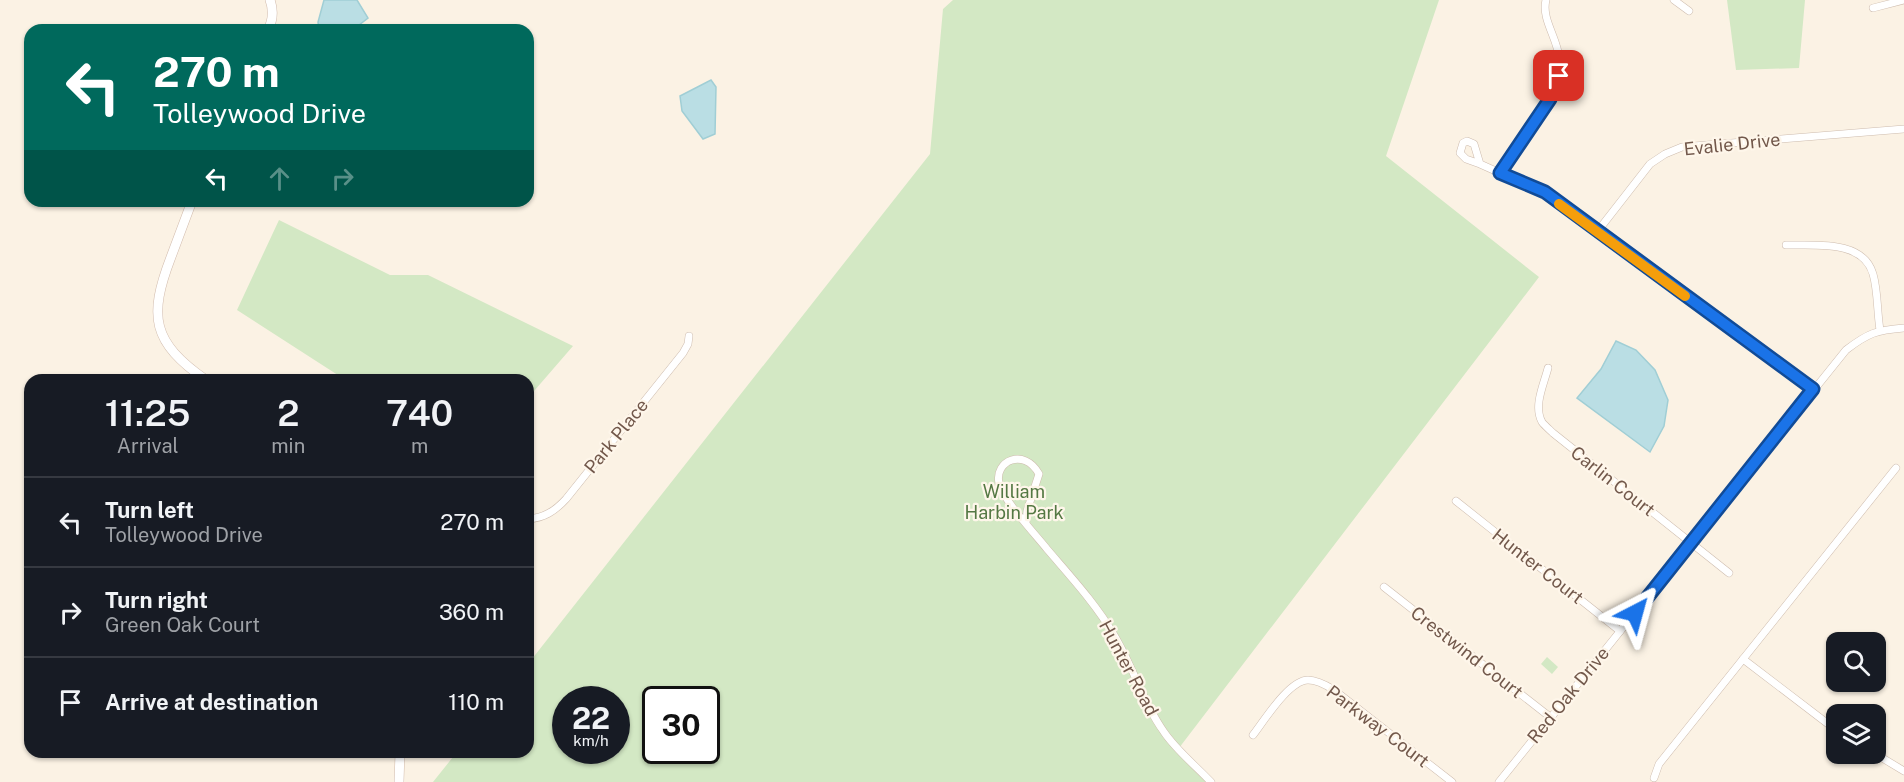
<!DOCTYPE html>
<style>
:root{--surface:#171b24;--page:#242831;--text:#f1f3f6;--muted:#9ea1a6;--line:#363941}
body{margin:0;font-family:"Public Sans",sans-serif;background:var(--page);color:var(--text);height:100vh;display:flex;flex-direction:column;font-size:22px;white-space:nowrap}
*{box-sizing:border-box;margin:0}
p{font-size:20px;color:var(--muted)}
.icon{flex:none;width:33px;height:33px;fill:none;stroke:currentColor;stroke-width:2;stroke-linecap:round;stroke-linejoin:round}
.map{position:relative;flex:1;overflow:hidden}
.drawer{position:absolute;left:24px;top:374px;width:510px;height:384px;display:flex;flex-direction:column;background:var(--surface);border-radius:18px;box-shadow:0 2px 4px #0004}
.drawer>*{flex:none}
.guide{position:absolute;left:24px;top:24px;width:510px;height:183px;border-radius:18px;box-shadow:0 2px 4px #0004;background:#00695c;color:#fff;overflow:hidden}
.controls{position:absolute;left:1826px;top:632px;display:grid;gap:12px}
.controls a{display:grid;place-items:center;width:60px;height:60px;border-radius:12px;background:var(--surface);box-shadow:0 2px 4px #0004;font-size:30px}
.speed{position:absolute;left:552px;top:686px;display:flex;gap:12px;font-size:30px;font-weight:700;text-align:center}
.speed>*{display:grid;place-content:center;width:78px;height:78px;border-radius:50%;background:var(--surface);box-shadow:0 2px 4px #0004;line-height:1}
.speed small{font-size:15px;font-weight:400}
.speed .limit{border:3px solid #111;border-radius:9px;background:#fff;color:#111}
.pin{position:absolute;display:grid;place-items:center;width:51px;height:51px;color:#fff;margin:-26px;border-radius:12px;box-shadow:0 3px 9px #0006}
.me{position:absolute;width:66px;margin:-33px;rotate:39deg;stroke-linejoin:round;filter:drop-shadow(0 0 4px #0008)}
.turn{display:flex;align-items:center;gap:21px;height:126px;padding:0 30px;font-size:27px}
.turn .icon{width:78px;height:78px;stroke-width:2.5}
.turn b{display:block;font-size:42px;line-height:51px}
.lanes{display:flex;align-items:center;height:57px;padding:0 30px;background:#0003;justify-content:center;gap:30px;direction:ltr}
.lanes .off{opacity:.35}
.eta{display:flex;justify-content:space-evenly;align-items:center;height:102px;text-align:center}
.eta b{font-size:36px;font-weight:600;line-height:42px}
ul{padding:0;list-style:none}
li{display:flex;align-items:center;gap:18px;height:90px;padding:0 30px;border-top:2px solid var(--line)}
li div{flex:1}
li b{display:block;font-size:22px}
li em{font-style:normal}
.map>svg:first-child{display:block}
.green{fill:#d3e8c4;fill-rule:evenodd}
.water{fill:#badee4;stroke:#a0ced5;stroke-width:1.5}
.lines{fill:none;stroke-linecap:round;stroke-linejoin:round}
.street-casing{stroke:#cebcae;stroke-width:8}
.secondary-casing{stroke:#d1bbac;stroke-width:10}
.street{stroke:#fff;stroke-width:7}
.secondary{stroke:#fff;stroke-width:9}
.route-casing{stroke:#114b97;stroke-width:15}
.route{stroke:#1a73e8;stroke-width:10}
.slow{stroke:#f59e0b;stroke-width:10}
.labels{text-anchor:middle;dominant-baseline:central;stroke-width:4.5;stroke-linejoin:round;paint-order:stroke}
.street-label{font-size:18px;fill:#72584b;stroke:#fef6ea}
.park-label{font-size:18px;fill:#547843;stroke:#fef6ea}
</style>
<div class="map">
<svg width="1904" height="782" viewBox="0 0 1904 782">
<rect width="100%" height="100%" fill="#fbf2e4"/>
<g class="green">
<path d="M953 0H1439L1386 156 1539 277 1179 748 1210 782H433L457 752H528V664L930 154 943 9ZM566 699H616V750H566ZM656 699H706V750H656Z"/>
<polygon points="1727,0 1805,0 1799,68 1736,70"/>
<polygon points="279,220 390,275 428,275 573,346 528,398 528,380 344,379 237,310"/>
<polygon points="1547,657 1558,667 1552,674 1541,664"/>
</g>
<g class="water">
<polygon points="324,0 357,0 368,18 359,25 330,26 328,30 319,30 318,22"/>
<polygon points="711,80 716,87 715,134 703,139 682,111 680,96"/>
<polygon points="1616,341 1636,350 1655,370 1668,400 1664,426 1650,452 1577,398 1601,369"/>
</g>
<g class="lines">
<g class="street-casing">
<g id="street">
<polyline points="1674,0 1689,11"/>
<polyline points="1873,8 1904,0"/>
<polyline points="1480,164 1466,159 1460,153 1463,143 1467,141 1474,144 1480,164 1545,193 1813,389"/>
<path d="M1500 173C1521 143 1562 96 1559 58 1558 39 1541 19 1546 0"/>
<polyline points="1597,232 1650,164 1665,154 1682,147 1904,129"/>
<path d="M1786 245C1814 246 1863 239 1873 274 1878 291 1877 312 1880 330"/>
<path d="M1548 368C1544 384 1533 406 1542 422 1545 426 1550 430 1553 433L1729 573"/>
<polyline points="1456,501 1620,631"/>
<path d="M528 519C544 518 555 511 566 499L683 353 688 344 689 336"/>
<path d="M1026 523 1027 511 1039 474C1024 447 994 461 999 483 1003 500 1035 534 1047 549 1070 576 1096 604 1114 635 1133 666 1143 703 1164 732 1176 750 1196 766 1211 782"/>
<polyline points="1384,587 1550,717"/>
<polyline points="1743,659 1836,730"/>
<path d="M1253 735C1264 721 1289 680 1308 680 1317 680 1326 685 1334 690L1452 782"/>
<polyline points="1874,753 1904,771"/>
<polyline points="1654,778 1659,764 1896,468"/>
<path d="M1499 782 1846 350C1868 333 1877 330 1904 328"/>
</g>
</g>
<g class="secondary-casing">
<g id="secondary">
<path d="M268 30C273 20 274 11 270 0"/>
<path d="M192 201C185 220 178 238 171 257 148 317 152 342 206 380"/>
<polyline points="399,782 400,752"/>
</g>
</g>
<use href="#street" class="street"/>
<use href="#secondary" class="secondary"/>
</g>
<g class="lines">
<g class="route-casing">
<polyline id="route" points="1559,76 1550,99 1500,173 1545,192 1813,389 1635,613"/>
</g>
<use href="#route" class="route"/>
<polyline class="slow" points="1559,204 1685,296"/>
</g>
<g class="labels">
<g class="street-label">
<text transform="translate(1732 144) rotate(-6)">Evalie Drive</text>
<text transform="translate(616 436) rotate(-51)">Park Place</text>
<text transform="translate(1613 481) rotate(38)">Carlin Court</text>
<text transform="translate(1538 566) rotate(38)">Hunter Court</text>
<text transform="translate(1467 652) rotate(38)">Crestwind Court</text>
<text transform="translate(1129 668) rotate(62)">Hunter Road</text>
<text transform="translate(1568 695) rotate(-51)">Red Oak Drive</text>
<text transform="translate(1378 726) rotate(37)">Parkway Court</text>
</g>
<g class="park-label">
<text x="1014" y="491">William<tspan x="1014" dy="21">Harbin Park</tspan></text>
</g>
</g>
</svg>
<div class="controls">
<a><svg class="icon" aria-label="search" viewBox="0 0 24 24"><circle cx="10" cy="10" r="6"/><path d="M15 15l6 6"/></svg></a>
<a><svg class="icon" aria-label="layers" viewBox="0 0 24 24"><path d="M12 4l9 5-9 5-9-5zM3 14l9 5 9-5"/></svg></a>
</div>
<div class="speed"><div>22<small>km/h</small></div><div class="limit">30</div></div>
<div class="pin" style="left:1559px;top:76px;background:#d93025"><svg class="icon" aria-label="arrive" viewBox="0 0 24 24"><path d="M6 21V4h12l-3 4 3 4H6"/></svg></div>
<svg class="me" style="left:1635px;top:613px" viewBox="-20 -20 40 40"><path d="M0-17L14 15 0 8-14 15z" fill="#1a73e8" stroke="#fff" stroke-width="4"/></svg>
<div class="guide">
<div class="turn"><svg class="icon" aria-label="left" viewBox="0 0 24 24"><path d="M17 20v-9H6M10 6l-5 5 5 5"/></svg><div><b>270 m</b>Tolleywood Drive</div></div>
<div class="lanes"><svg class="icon" aria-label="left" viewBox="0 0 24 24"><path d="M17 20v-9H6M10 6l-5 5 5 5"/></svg><svg class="icon off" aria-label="ahead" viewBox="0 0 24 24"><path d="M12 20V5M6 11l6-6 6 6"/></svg><svg class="icon off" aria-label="right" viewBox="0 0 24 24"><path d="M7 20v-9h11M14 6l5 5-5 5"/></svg></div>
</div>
<section class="drawer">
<div class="eta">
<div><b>11:25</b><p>Arrival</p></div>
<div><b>2</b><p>min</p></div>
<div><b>740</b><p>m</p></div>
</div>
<ul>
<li><svg class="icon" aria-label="left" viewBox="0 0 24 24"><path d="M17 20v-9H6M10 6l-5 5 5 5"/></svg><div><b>Turn left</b><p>Tolleywood Drive</p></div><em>270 m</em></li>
<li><svg class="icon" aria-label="right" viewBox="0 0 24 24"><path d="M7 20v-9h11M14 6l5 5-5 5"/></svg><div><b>Turn right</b><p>Green Oak Court</p></div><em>360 m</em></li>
<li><svg class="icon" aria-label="arrive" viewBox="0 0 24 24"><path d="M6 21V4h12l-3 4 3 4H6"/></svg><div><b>Arrive at destination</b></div><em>110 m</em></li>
</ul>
</section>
</div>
